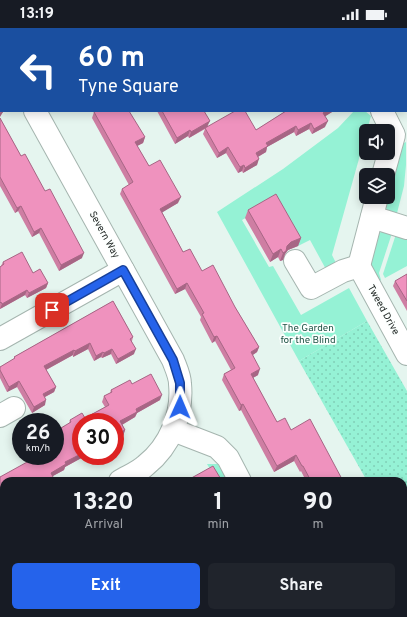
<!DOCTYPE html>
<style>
:root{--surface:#171b24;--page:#20242c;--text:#f1f3f6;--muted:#9ea1a6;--accent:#2563eb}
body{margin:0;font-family:Overpass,sans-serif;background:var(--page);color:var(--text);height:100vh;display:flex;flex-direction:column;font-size:15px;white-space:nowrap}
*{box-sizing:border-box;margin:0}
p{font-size:13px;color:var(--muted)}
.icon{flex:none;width:22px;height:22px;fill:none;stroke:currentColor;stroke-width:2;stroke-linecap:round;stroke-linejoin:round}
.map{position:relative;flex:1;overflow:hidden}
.side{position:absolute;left:0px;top:449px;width:407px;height:140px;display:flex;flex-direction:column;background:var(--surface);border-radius:12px 12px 0 0;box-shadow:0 2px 10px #0003}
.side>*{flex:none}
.hud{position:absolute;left:0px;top:0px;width:407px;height:84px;box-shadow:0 2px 10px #0003;background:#1a4fa0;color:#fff;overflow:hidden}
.fabs{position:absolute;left:359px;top:96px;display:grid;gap:8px}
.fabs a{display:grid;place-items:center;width:36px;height:36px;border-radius:6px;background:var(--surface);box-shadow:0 2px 10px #0003;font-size:20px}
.speed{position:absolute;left:12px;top:385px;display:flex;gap:8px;font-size:20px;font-weight:700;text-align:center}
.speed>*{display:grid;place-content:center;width:52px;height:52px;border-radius:50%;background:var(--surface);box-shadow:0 2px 10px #0003;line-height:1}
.speed small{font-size:10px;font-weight:400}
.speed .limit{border:6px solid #d22;background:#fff;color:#111}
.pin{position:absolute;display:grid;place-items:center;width:34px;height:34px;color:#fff;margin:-17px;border-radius:8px;box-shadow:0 2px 6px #0006}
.me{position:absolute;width:44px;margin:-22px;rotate:1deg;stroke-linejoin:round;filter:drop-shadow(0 0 3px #0008)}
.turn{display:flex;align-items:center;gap:14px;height:84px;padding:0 12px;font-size:18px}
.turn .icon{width:52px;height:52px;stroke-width:2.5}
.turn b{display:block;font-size:28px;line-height:34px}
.eta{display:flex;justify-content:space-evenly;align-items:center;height:68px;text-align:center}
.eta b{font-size:24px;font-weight:700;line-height:28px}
.cta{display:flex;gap:8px;margin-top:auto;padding:8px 12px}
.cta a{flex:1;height:46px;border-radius:6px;background:var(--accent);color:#fff;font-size:16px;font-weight:700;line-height:46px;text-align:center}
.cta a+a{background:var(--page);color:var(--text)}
.status{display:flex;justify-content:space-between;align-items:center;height:28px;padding:0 20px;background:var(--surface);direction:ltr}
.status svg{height:11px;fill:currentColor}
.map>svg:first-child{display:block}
.green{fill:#95f2d5}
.park{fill:url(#park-dots)}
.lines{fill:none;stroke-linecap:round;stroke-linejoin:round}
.minor-casing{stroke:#a5b5af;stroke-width:24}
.minor{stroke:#fff;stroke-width:22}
.wall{fill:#ce7ea3}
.shaded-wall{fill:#a76685}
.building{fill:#ef92be;stroke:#a76685}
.route-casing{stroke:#184099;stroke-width:10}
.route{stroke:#2563eb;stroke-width:7}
.labels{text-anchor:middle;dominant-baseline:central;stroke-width:3.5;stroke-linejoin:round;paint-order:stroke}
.street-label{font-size:10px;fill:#202624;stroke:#fcfffe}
.park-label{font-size:10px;fill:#205446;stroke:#fcfffe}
</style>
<div class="status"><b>13:19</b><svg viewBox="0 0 49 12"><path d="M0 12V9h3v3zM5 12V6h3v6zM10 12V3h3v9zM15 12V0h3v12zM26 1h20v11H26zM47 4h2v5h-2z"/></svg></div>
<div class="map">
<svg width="407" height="589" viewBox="0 0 407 589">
<defs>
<pattern id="park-dots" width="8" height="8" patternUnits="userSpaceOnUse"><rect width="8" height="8" fill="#95f2d5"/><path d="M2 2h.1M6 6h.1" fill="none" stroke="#80cfb7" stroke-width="1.8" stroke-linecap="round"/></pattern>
</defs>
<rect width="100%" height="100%" fill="#e5f5ef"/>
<g class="green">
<polygon points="354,83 365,83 371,88 332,227 338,239 328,245 310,212 298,218 273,175 242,192 269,239 273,238 301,287 349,260 367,293 299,333 217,184 283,141 338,100"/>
<path d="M406 114V137L404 158 396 189C386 184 385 181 385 169H388V159L400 117Z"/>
<polygon points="384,202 393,202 379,245 381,252 376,255 367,237 375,208"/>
<polygon points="397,203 407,206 407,238 385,250 383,246"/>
<polygon points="207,436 218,436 227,453 217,453"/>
<polygon points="0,572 4,580 4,585 7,585 9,589 0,589"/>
<polygon points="289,585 335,585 329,589 282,589"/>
</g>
<polygon class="park" points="367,293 407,363 407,589 355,589 352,585 403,585 403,453 367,453 299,333"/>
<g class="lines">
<g class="minor-casing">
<g id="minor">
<polyline points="339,0 340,1"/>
<polyline points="0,19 1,21"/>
<polyline points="406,62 407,62"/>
<path d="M35 83 173 332C176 340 180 348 180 356 183 386 170 418 146 437 139 444 128 448 120 453"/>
<polyline points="382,83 394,107 383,147"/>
<polyline points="372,189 407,200"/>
<polyline points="295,233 311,260 343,243 359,238"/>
<polyline points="359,238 407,326"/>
<polyline points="359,238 377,169"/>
<polyline points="0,311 123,242"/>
<polyline points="0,388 14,380"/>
<polyline points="173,402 217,419 228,430 240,453"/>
<polyline points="0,521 4,519"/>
<polyline points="97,585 100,589"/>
</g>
</g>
<use href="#minor" class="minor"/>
</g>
<g class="wall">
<polygon points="154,0 205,0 205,1 155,1"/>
<polygon points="255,0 296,0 294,1 256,1"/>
<polygon points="157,83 204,83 208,99 256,102 286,83 333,83 332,84 325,88 325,99 312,106 309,101 296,108 294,104 267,119 266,124 258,129 257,137 243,145 242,143 238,145 226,125 217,130 203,106 205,101 189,110 188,108 175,116"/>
<polygon points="94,84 145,109 143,115 137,118 149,138 178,175 162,184 183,224 235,279 259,319 257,324 253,327 258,347 253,350 277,394 291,402 343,453 306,453 301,443 300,444 294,433 274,444 241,382 239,383 222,352 224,346 231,342 215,313 212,315 200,292 201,289 185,261 175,266 120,166 122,161 129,157 92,90"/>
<polygon points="0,90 21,128 82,230 59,243 39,205 32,209 18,183 15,185 0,158"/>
<polygon points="248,182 301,210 298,218 288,222 285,226 283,232 280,233 278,229 270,234 245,190"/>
<polygon points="3,234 33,245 48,255 46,260 27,270 25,267 0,281 0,239 1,238"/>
<polygon points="407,246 407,283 393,258 395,253"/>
<polygon points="113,273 133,309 132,313 134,326 116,336 111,326 102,330 101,329 94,333 88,321 73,329 73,327 46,342 56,359 54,364 45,369 45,377 32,385 17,359 7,364 0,350 0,339 14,331 14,329"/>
<polygon points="132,356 160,372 137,385 135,389 122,397 125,402 123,408 115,412 115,394 81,428 85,428 65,439 64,442 53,448 4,453 4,486 0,489 0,449 55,428 59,406 61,400 69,396 70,392 85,390 105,379 102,374 104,368 110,365 111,362"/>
<polygon points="27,585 67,585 70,589 29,589"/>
<polygon points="131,585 144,585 137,589 133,589"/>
<polygon points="165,585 256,585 249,589 167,589"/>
</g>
<g class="shaded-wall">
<polygon points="288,0 296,0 294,1 286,1"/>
<polygon points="326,83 333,83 332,84 321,91 323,85"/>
<polygon points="3,84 0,89 0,90 0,85"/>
<polygon points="210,93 207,99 189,110 191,104"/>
<polygon points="328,93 325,99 312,106 314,101"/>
<polygon points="311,95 309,101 296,108 298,102"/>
<polygon points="296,98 294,104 267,119 266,124 254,131 256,125 266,115"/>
<polygon points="190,102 188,108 175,116 177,110"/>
<polygon points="145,109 143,115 133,120 135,114"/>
<polygon points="228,119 226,125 217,130 219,125"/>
<polygon points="259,131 257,137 243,145 245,140"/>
<polygon points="244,137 242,143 238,145 240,139"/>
<polygon points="181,169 178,175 158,187 160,181"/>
<polygon points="21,178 18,183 15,185 17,180"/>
<polygon points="41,200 39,205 32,209 34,204"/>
<polygon points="301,210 298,218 288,222 285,226 283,232 280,233 283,225 287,218 291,214"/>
<polygon points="281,221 278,229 270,234 273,226"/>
<polygon points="84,225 82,230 59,243 61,237"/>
<polygon points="48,255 46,260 27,270 29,265"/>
<polygon points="187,255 185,261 175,266 177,261"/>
<polygon points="27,262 25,267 0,281 2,276"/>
<polygon points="217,308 215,313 212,315 214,309"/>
<polygon points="90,315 88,321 73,329 75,323"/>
<polygon points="259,319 257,324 249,329 251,324"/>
<polygon points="112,321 111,326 102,330 104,325"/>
<polygon points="136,321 134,326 116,336 118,331"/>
<polygon points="74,322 73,327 42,344 44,338"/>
<polygon points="103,324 101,329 94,333 96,328"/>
<polygon points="260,341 258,347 249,352 251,346"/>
<polygon points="19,353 17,359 7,364 9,359"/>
<polygon points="56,359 54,364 41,371 43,366"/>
<polygon points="162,367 160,372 137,385 135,389 118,399 120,393 136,381"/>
<polygon points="46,372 45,377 32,385 34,379"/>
<polygon points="243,376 241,382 239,383 241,377"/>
<polygon points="125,402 123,408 115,412 115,407"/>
<polygon points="81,426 81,428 85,428 65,439 64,442 49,450 51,445 65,434"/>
<polygon points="296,427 294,433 274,444 277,438"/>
<polygon points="4,482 4,486 0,489 0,484"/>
<polygon points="137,585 144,585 137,589 135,589 136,586"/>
<polygon points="249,585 256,585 249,589 242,589"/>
</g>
<g class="building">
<polygon points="32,0 58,0 59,1 33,1"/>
<polygon points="160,0 190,0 188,1 160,1"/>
<polygon points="193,0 201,0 199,1 194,1"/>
<polygon points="267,0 288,0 286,1 267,1"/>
<polygon points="0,79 1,83 2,83 3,84 0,85"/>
<polygon points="96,83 129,83 145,109 135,114 149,138 160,132 181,169 160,181 183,224 190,221 202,243 213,237 235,279 259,319 251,324 260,341 251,346 277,394 285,390 291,402 310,391 343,453 311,453 303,438 302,438 296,427 277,438 243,376 241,377 224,346 235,340 217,308 214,309 202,286 204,285 187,255 177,261 122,161 133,154 94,84"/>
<polygon points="162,83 204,83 210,93 191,104 190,102 177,110"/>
<polygon points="235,83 245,83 256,102 286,83 326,83 323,85 328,93 314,101 311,95 298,102 296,98 266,115 268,118 256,125 259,131 245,140 244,137 240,139 228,119 219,125 205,100"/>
<polygon points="0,90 21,128 25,126 45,163 50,161 84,225 61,237 41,200 34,204 21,178 17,180 0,149"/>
<polygon points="276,166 301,210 291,214 287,218 286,223 283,225 281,221 273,226 248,182"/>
<polygon points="22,224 33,245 40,241 48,255 29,265 27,262 2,276 1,274 0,275 0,239 4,236 3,234"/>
<polygon points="407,246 407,273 395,253"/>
<polygon points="113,273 133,309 130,311 136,321 118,331 112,321 104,325 103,324 96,328 90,315 75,323 74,322 44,338 56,359 43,366 46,372 34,379 19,353 9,359 0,342 0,339 15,330 14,329"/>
<polygon points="151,346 162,367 136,381 137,384 120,393 125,402 115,407 115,394 81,394 81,426 65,434 66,436 51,445 55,453 4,453 4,482 0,484 0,449 38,428 55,428 55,413 59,411 61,400 71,394 70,392 82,385 85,390 109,377 104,368 112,364 111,362 130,352 132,356"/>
<polygon points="213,438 222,453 186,453"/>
<polygon points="32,585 67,585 70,589 34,589"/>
<polygon points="170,585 249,585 242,589 172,589"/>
</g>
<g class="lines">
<g class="route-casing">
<polyline id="route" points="52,282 123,242 173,332 180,355 180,379"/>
</g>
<use href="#route" class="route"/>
</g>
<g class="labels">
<g class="street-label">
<text transform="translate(104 207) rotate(61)">Severn Way</text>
<text transform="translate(383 282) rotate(61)">Tweed Drive</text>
</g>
<g class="park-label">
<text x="308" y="300">The Garden<tspan x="308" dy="12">for the Blind</tspan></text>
</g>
</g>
</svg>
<div class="fabs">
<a><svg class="icon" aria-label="sound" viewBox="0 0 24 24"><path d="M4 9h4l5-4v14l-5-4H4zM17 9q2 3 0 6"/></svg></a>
<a><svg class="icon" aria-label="layers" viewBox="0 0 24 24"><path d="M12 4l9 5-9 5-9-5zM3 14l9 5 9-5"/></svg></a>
</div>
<div class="speed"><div>26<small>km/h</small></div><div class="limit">30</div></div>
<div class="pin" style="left:52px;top:282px;background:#d93025"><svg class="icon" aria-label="arrive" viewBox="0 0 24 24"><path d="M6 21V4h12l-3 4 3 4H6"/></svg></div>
<svg class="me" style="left:180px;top:379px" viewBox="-20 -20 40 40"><path d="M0-17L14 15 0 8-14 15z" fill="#2563eb" stroke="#fff" stroke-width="4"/></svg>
<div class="hud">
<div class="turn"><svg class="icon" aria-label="left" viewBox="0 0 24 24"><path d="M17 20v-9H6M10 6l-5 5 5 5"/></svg><div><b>60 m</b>Tyne Square</div></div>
</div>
<section class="side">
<div class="eta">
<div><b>13:20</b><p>Arrival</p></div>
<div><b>1</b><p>min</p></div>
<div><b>90</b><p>m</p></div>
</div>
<div class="cta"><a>Exit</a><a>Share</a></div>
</section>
</div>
